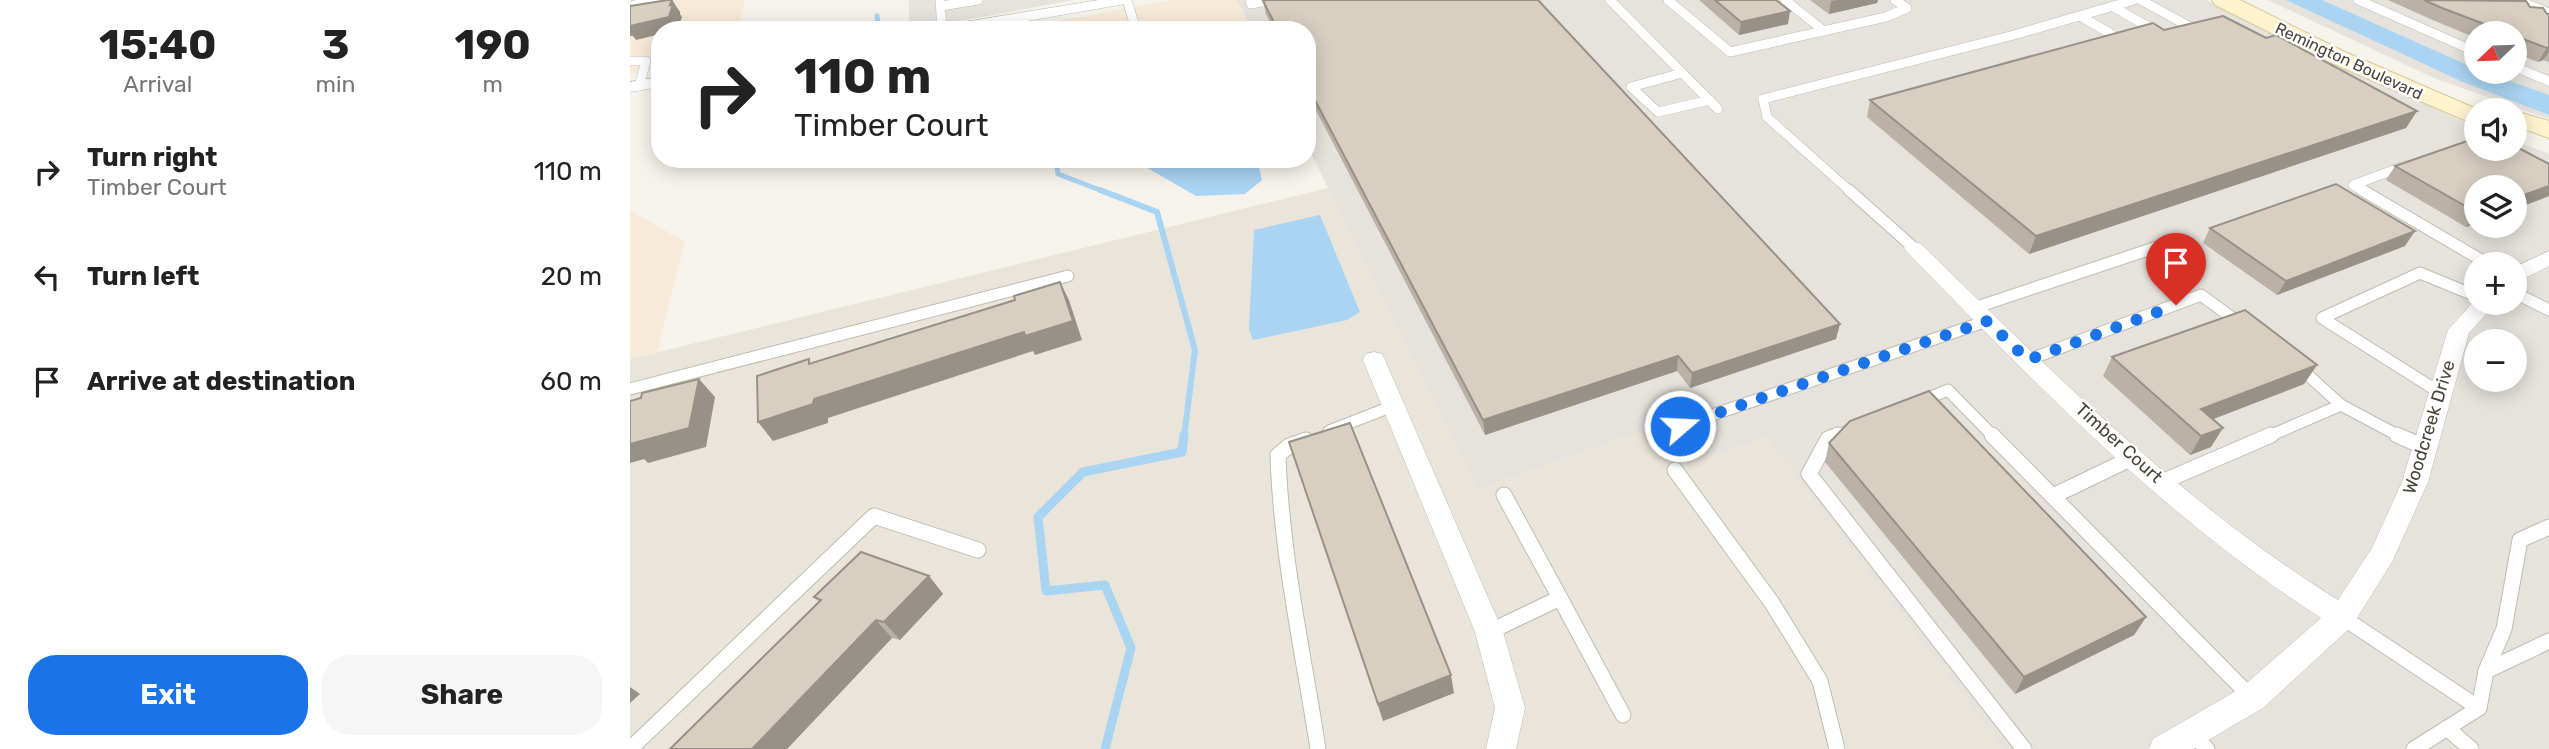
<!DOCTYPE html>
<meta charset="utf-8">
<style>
:root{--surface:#fff;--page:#f6f6f6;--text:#222;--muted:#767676;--accent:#1a73e8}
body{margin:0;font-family:Rubik,sans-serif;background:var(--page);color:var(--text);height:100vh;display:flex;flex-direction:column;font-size:26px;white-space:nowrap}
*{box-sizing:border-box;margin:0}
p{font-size:23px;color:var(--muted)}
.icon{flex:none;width:38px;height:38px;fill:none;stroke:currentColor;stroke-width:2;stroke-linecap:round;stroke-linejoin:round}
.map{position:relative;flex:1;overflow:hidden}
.sheet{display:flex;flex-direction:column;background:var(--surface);width:630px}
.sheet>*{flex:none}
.banner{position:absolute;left:21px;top:21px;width:665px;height:147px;border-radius:28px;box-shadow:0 4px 18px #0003;background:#fff;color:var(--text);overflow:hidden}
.needle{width:46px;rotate:247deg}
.controls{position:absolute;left:1834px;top:21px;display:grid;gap:14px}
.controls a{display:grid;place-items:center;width:63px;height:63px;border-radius:50%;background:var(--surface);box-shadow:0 4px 18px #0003;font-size:35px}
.pin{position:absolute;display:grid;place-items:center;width:60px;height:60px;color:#fff;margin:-72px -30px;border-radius:50% 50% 50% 0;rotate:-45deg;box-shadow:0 0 7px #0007}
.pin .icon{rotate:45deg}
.me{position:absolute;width:77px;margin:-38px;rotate:71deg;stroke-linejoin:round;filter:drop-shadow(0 0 5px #0008)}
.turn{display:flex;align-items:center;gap:24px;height:147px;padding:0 28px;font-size:32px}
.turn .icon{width:91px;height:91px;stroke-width:2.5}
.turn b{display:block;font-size:49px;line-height:60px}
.eta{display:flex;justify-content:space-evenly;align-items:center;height:119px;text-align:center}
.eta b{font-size:42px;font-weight:700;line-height:49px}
.cta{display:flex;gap:14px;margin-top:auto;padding:14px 28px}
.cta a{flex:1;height:80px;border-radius:28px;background:var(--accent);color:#fff;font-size:28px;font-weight:700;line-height:80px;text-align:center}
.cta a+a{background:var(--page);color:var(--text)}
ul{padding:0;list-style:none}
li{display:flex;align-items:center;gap:21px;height:105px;padding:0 28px}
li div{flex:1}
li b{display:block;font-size:26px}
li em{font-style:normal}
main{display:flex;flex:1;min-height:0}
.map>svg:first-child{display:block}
.residential{fill:#eae5da}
.commercial{fill:#f7ead8}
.industrial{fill:#e6e2dd;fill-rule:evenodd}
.water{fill:#a9d4f2}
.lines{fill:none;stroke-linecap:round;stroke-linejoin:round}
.stream-far2{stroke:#a9d4f2;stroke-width:5}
.stream-far1{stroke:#a9d4f2;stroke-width:6}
.stream{stroke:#a9d4f2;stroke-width:9}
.lane-far2-casing{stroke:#c2bbae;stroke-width:10}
.lane-far1-casing{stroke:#c2bbae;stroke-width:13}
.lane-casing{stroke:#c2bbae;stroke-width:17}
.street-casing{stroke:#c2bbae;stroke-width:1}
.secondary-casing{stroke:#d6c79b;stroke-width:2}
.lane-far2{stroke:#fff;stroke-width:9}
.lane-far1{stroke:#fff;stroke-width:11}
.lane{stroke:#fff;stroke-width:15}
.street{fill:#fff;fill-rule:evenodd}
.secondary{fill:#fff3cd;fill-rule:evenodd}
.wall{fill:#bab2a6}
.shaded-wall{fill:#979187}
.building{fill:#d8cfc1;stroke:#979187;stroke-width:2}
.route{stroke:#1a73e8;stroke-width:12;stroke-dasharray:0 21.6}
.labels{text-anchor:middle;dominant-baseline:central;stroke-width:5;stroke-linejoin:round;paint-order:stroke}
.far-street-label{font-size:16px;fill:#4b4439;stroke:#fff}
.street-label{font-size:18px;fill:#4b4439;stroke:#fff}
</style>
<main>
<section class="sheet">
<div class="eta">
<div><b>15:40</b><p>Arrival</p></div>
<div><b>3</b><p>min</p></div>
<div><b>190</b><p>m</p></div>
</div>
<ul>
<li><svg class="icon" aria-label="right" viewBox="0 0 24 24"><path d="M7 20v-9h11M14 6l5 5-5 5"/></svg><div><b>Turn right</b><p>Timber Court</p></div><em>110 m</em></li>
<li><svg class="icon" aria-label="left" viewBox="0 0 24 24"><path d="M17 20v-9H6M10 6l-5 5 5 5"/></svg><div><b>Turn left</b></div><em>20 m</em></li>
<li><svg class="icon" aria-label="arrive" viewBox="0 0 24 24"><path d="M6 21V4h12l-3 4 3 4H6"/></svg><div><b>Arrive at destination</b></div><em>60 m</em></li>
</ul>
<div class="cta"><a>Exit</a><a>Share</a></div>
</section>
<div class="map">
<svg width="1919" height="749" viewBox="0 0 1919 749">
<rect width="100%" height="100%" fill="#f6f3ec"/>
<polygon class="residential" points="698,188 847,490 1009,432 1039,468 1136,438 1373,749 0,749 0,359"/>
<g class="commercial">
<polygon points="0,0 115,0 108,30 30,30 30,68 0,74"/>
<polygon points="542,0 608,0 622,30 378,30"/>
<polygon points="0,210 55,242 27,352 0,359"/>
</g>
<g class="industrial">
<polygon points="279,0 444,0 279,30"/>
<path d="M608 0H1576L1846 128V149H1885V141L1919 154V749H1373L1136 438 1039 468 1009 432 847 490 677 145V30H622ZM1846 187H1885V226H1846ZM1846 264H1885V303H1846ZM1846 341H1885V380H1846Z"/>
<path d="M1638 0H1919V119L1804 78ZM1846 33H1885V72H1846Z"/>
</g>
<g class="water">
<polygon points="1656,0 1692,0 1846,69 1846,72 1854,72 1919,95 1919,115 1833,82"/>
<polygon points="508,159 627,159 632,180 615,194 566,196 514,166"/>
<polygon points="690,215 730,312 717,320 623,340 619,329 624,230"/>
</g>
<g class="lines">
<g class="stream-far2">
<polyline points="247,16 249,29"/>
<polyline points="426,159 428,174 475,192"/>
</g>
<polyline class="stream-far1" points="470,190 527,212 565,350 554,437"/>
<polyline class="stream" points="475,749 501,648 475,585 416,591 408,517 453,472 552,452 554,435"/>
<g class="lane-far2-casing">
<g id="lane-far2">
<polyline points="310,0 312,30"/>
<polyline points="497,0 506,30"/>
<polyline points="620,0 621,4 643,0"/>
<polyline points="980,0 1088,109"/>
<polyline points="1038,0 1100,52 1256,17 1277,8 1265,0"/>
<polyline points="1155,0 1194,31"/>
<polyline points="1511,0 1569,32"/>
<polyline points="1728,0 1846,52"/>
<polyline points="1887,0 1919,13"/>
<polyline points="0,6 28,0"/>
<polyline points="311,6 348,0"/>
<polyline points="1482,6 1527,32"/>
<polyline points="1450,16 1495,42"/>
<polyline points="489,30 505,27"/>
<polyline points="0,61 16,61 9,86"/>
<polyline points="1885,67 1919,81"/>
<polyline points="1052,73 1001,87 1028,112 1080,100"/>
<polyline points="1885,136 1890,136"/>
<polyline points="1221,192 1137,117 1133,99 1384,35 1504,0"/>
<polyline points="1735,192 1723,185 1777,165"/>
</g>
</g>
<g class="lane-far1-casing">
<g id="lane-far1">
<polyline points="1219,190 1284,248"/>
<polyline points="1732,190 1858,264"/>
<polyline points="1885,293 1919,310"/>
<polyline points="1344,308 1530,246"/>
<polyline points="1398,360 1571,295 1612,325"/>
<polyline points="1669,367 1711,405 1771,437"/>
<polyline points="0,389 438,276"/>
<polyline points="1809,392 1692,318 1790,273 1846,296"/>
<polyline points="1289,402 1318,390 1364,437"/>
<polyline points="1050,426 1357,321"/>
<polyline points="699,431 763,406"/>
<polyline points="1204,437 1220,430"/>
<polyline points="1637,437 1711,405"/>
</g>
</g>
<g class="lane-casing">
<g id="lane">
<polyline points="1208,435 1198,439 1179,474 1394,749"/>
<polyline points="1362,435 1622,698"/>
<polyline points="1767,435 1794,447"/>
<path d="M676 440 659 446 648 455C651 554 673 651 688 749"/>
<polyline points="1045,470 1142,603 1190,681 1207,749"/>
<polyline points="1532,482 1641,435"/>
<polyline points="1423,496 1504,457"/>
<polyline points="930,598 993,715"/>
<polyline points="1712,617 1849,708 1784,749"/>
<polyline points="859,632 930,598 874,495"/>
<polyline points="1856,671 1919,641"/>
<polyline points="1849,708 1856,671 1874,629 1890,540 1919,527"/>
<polyline points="1817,728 1841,749"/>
<polyline points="1563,734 1577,749"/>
<polyline points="0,749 244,516 348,550"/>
</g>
</g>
<g class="street-casing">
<g id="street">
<polygon points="469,0 502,0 495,4 345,30 309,30 316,25"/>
<polygon points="30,77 30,87 0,92 0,82"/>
<path d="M1284 242 1291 244C1421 371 1552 503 1708 600L1742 548 1772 482 1818 330 1846 299V303H1866L1839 333 1798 482 1762 562 1722 626 1633 708 1563 749H1519L1523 739 1611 688 1691 618C1535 518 1406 384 1277 252L1274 248 1277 244Z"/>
<polygon points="1919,251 1919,266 1885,283 1885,267"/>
<polygon points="744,352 752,354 755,360 873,632 895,708 886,749 856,749 865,708 845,632 733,360 736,354"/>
</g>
</g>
<g class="secondary-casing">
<g id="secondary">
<polygon points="1582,0 1610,0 1715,52 1849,110 1846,110 1846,125 1699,62 1585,5"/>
<polygon points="1885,111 1919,121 1919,138 1885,126"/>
</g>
</g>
<use href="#lane-far2" class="lane-far2"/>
<use href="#lane-far1" class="lane-far1"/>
<use href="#lane" class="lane"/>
<use href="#street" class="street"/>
<use href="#secondary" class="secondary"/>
</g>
<g class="wall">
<polygon points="1069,0 1146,0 1158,24 1109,35"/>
<polygon points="1180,0 1248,0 1247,3 1199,14"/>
<polygon points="1758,0 1889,0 1900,7 1919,14 1919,62 1913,60 1908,62 1885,53 1885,33 1846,33 1846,38 1805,21"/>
<polygon points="633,1 1206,339 1060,388 1047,371 855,435 677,93 677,30 644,30 636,14"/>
<polygon points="1534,30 1636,38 1787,111 1776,128 1399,254 1237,117 1240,100"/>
<polygon points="1919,164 1919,196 1885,209 1885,187 1846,187 1846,223 1836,227 1756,180 1765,166"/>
<polygon points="1580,228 1775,246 1647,295 1573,243"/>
<polygon points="1482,357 1687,365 1674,384 1583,419 1581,447 1560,455 1473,376"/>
<polygon points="659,442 824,693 753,721"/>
<polygon points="1199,443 1516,617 1504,635 1385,694 1195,462"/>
<polygon points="299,576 313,594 270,640 262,638 157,749 40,749 189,602 184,597"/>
</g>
<g class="shaded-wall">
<polygon points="42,0 50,12 50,14 52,17 47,30 30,30 30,34 6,40 3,36 0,36 0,24 40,5"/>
<polygon points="1207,0 1248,0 1247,3 1199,14 1201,1"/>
<polygon points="1160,11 1158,24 1109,35 1111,22"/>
<polygon points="1917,48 1919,48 1919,52 1913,60 1908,62"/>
<polygon points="1787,111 1776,128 1399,254 1406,236"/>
<polygon points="1919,186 1919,196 1885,209 1885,198"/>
<polygon points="1846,213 1846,223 1836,227"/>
<polygon points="1785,231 1775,246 1647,295 1656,281"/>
<polygon points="430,282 439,300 452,340 405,355 403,351 198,418 198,423 143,441 128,422 184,399"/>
<polygon points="1210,324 1206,339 1060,388 1062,373"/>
<polygon points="1048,356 1047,371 855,435 853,420"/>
<polygon points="1687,365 1674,384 1560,428 1571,409"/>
<polygon points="69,379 85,397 76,447 18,463 14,459 0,463 0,439"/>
<polygon points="1593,428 1581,447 1560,455 1571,436"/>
<polygon points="299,576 313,594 270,640 254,622"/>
<polygon points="1516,617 1504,635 1385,694 1394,677"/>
<polygon points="246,620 262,638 157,749 122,749"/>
<polygon points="821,675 824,693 753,721 748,704"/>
<polygon points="0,687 10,694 0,703"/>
</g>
<g class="building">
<polygon points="38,0 42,0 40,5 43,4 39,17 0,26 0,6"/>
<polygon points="637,0 908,0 1210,324 1062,373 1048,356 853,420 677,85 677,30 648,30 633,1"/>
<polygon points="1085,0 1146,0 1160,11 1111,22"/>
<polygon points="1794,0 1896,1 1900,7 1913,8 1917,14 1919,14 1919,48 1917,48 1885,36 1885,33 1878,33 1812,8"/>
<polygon points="1593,16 1636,38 1646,35 1787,111 1406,236 1240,100 1523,23 1534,30"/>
<polygon points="1846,138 1846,149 1885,149 1885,146 1919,164 1919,186 1885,198 1885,187 1846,187 1846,212 1765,166"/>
<polygon points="1706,184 1785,231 1656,281 1580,228"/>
<polygon points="430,282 443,321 395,336 394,332 184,399 183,404 128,422 127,376 179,359 179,364 385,300 384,296"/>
<polygon points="1615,310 1687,365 1571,409 1593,428 1571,436 1482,357"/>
<polygon points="69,379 59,428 0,444 0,401 11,398 12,393"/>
<polygon points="1299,391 1516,617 1394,677 1199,443 1220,421"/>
<polygon points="720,423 821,675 748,704 659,442"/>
<polygon points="231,552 299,576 254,622 246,620 122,749 40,749 191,600 184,597"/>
</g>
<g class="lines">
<polyline class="route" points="1050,426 1357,321 1398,360 1546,305"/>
</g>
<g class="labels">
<g class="far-street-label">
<text transform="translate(1719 61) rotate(25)">Remington Boulevard</text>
</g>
<g class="street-label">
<text transform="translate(1799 427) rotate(-73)">Woodcreek Drive</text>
<text transform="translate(1489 443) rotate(42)">Timber Court</text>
</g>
</g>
</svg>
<div class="controls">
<a><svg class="needle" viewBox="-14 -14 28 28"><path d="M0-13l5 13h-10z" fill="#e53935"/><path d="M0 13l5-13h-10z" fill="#767676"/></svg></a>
<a><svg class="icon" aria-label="sound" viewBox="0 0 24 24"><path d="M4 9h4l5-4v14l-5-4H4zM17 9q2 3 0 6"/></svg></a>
<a><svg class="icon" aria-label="layers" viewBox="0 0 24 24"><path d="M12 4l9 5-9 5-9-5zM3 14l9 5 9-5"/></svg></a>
<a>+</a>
<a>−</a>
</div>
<div class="pin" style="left:1546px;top:305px;background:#d93025"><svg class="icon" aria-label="arrive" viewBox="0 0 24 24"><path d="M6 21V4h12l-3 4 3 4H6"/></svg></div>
<svg class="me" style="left:1050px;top:426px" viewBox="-20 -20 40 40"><circle r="17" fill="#1a73e8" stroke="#fff" stroke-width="3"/><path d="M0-11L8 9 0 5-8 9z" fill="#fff"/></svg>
<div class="banner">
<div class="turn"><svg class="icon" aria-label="right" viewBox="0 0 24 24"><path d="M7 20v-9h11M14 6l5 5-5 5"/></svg><div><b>110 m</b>Timber Court</div></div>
</div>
</div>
</main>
